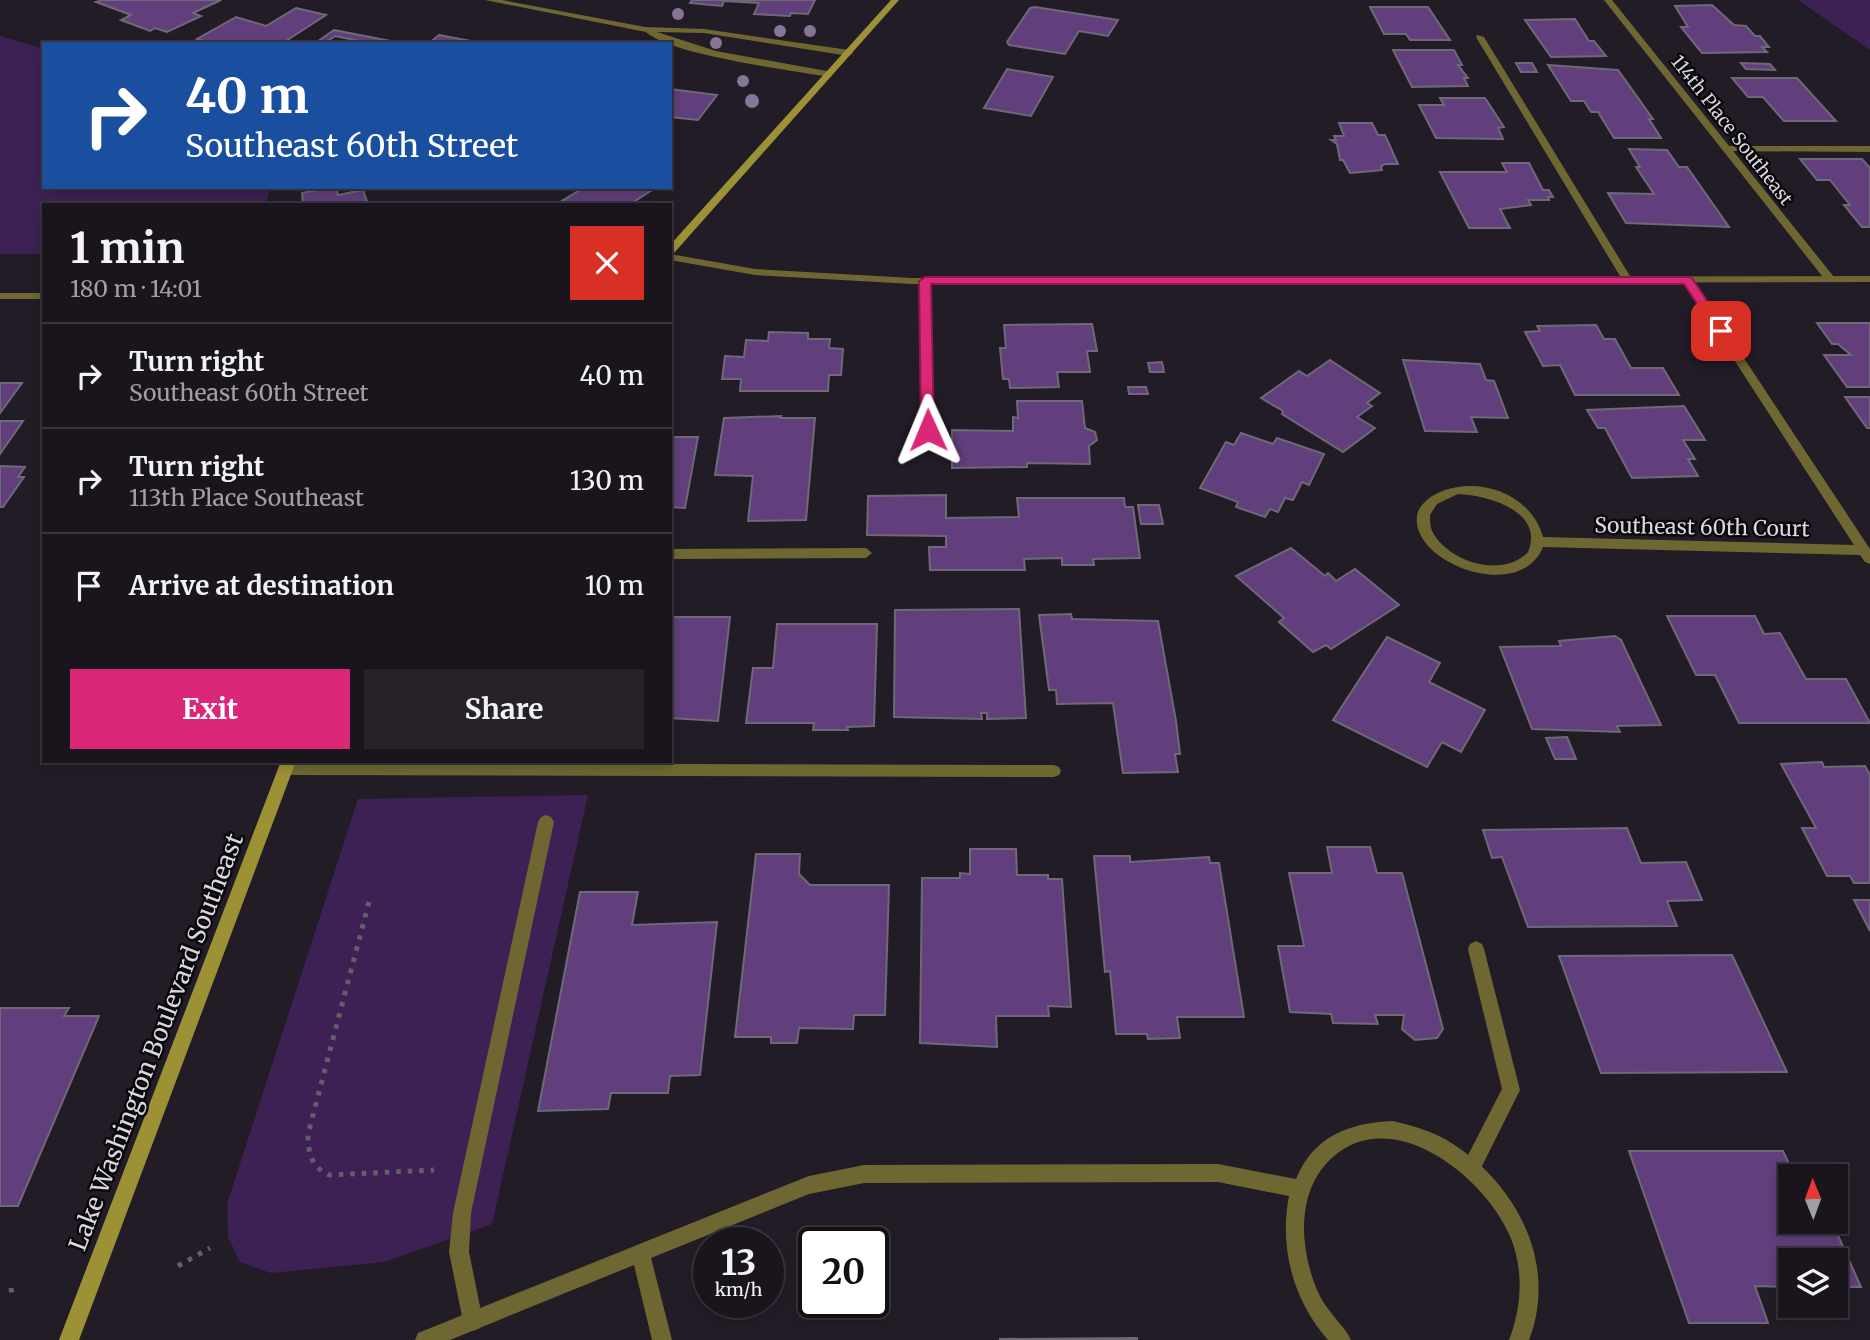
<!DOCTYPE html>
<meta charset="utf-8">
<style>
:root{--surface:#1a151d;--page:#27222a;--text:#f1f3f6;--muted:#9f9fa4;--line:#38343b;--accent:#db2777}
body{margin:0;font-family:Merriweather,serif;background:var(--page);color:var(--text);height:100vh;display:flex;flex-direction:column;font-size:26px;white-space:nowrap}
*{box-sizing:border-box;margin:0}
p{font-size:23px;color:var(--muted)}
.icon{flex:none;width:38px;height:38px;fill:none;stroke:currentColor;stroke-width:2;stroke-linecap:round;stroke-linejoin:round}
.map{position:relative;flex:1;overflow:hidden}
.side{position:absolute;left:42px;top:203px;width:630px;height:560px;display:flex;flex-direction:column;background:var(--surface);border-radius:0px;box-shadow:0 4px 10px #0003,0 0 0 2px var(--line)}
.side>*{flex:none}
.banner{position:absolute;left:42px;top:42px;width:630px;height:147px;border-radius:0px;box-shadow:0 4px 10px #0003,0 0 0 2px var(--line);background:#1a4fa0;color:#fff;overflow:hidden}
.needle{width:46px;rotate:359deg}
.fabs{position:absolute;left:1778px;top:1164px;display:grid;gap:14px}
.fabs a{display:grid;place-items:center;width:70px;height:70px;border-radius:0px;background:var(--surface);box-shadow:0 4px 10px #0003,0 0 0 2px var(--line);font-size:35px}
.speed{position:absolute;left:693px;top:1227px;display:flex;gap:14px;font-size:35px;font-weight:700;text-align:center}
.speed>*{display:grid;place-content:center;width:91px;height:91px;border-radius:50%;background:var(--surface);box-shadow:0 4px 10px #0003,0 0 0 2px var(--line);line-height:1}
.speed small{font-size:18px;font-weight:400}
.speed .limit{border:4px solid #111;border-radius:10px;background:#fff;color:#111}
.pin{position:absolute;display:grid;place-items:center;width:60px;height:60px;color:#fff;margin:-30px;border-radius:14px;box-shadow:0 4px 10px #0006}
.me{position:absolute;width:77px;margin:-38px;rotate:359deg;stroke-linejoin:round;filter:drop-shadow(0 0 5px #0008)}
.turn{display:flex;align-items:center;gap:24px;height:147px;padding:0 28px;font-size:32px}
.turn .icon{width:91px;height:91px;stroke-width:2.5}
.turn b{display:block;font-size:49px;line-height:60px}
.round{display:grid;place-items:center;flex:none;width:74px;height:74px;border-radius:0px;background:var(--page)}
.headline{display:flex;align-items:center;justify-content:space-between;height:119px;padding:0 28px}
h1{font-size:42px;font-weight:700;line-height:52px}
.primary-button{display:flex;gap:14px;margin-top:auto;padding:14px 28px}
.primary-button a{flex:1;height:80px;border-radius:0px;background:var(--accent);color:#fff;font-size:28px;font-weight:700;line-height:80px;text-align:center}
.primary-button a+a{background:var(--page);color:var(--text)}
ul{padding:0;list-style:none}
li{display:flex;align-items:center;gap:21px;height:105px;padding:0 28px;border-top:2px solid var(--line)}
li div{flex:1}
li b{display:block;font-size:26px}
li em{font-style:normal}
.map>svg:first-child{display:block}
.green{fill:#3d2154}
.building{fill:#603f7c;stroke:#6f6876;stroke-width:2}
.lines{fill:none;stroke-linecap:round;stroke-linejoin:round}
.path{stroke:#635f68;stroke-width:5;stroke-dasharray:4.5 7;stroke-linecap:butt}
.service{fill:#6f6732;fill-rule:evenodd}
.minor{fill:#6f6732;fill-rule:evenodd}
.tertiary{fill:#6f6732;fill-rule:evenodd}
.secondary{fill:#9d9136;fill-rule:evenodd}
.tree{fill:#877598}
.route{fill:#db2777;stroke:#8e194d;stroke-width:2}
.labels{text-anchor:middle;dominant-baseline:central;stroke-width:5;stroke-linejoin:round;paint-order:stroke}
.far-street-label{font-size:18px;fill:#dad7de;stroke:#0a080c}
.street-label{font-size:21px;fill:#dad7de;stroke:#0a080c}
.near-street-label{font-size:24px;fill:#dad7de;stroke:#0a080c}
</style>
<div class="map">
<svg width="1870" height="1340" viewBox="0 0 1870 1340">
<rect width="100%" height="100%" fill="#221c27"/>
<g class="green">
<polygon points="1798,0 1870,0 1870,50"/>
<polygon points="0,36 44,49 44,187 271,187 265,205 44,205 44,254 0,254"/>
<polygon points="588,795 492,1224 384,1262 271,1273 240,1262 228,1237 227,1204 358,799"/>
</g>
<g class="building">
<polygon points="102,0 221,0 193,13 201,16 167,32 155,28 150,31 121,20 131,15 96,2"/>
<polygon points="692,0 815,0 808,14 791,13 790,16 754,14 759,3 724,1 722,6 690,3"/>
<polygon points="1712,5 1734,25 1746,26 1755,36 1760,36 1769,47 1762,47 1767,52 1702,53 1681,27 1688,27 1675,6"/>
<polygon points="1035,7 1118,20 1108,36 1079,31 1065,54 1009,45 1007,42 1030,8"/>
<polygon points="1370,7 1428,7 1450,40 1410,40 1406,34 1384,34"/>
<polygon points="296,8 326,15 281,44 213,44 197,39 236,17 266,26"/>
<polygon points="1575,19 1589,41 1594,41 1606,56 1551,57 1525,20"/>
<polygon points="334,30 406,44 374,44 335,36 324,44 314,44"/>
<polygon points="439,35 471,41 428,44"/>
<polygon points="1393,50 1454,50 1462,65 1458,65 1468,78 1464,78 1468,86 1412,87"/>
<polygon points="1516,63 1532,63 1537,72 1521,72"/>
<polygon points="1741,63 1770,64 1775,70 1746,69"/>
<polygon points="1548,65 1618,70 1653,119 1649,119 1661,138 1614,138 1598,112 1591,112 1584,101 1571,101"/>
<polygon points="1007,69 1053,77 1031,116 984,108"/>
<polygon points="1732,78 1797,78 1836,121 1784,121 1763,97 1748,97"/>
<polygon points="670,89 717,95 698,120 670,117"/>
<polygon points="1440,98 1485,98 1504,127 1498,128 1503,139 1436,138 1419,105 1444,105"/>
<polygon points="1339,123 1372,123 1378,135 1385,135 1398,164 1385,164 1381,166 1382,170 1373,171 1350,173 1343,160 1340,160 1337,144 1331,140 1336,140 1334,136 1344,136"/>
<polygon points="1629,149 1667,150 1679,167 1687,167 1729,227 1626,223 1608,193 1654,194 1636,167 1640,167"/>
<polygon points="1800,159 1862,159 1870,168 1870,227 1862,227 1844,205 1850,205 1830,180 1817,180"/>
<polygon points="1502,163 1529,163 1543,190 1549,190 1553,197 1548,197 1549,200 1528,200 1531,205 1500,209 1510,228 1469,228 1440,172 1507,172"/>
<polygon points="332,187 336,187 338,195 363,190 368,204 303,205 302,193"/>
<polygon points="585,187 654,187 655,188 629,205 555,205"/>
<polygon points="1817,323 1870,323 1870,387 1847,387 1824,355 1851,355 1838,344 1832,344"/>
<polygon points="1092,324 1097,351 1087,351 1090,372 1057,372 1059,387 1010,388 1009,379 1003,379 1000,348 1006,348 1004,325"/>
<polygon points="1596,325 1604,339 1615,339 1631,368 1663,368 1679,395 1575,395 1560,365 1543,366 1525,332 1540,331 1537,326"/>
<polygon points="769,332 808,333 808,339 830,339 829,348 843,349 841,375 829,375 828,391 740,391 741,379 722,379 725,356 744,357 746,340 768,341"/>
<polygon points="1330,360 1380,393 1367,403 1372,406 1357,417 1375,428 1343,452 1282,414 1283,411 1261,398 1299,371 1307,376"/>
<polygon points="1403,360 1480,364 1486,380 1494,381 1508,418 1471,417 1477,432 1425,431"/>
<polygon points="1162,362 1164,372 1150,372 1148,363"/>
<polygon points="0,383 22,383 0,413"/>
<polygon points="1128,387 1146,387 1148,394 1129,394"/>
<polygon points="1845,397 1870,397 1870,428 1867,428"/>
<polygon points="1017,401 1082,401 1085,428 1095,432 1097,440 1089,446 1090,464 1027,463 1027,467 952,468 952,430 1013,431 1013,417 1018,418"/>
<polygon points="1684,406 1705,440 1683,440 1695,459 1688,459 1698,476 1632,478 1605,428 1598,428 1587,410"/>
<polygon points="781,416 780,418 815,418 806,520 748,521 753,476 715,475 724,418"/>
<polygon points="0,421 23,421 0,454"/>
<polygon points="1241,433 1273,444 1277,438 1324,454 1309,485 1302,482 1293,500 1285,498 1278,512 1270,509 1265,517 1236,507 1238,502 1200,488 1226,442 1234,445"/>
<polygon points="670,437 698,437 685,508 670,507"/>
<polygon points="0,466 25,467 18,477 24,477 3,507 0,507"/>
<polygon points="946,495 946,518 1019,517 1017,498 1124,498 1125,507 1133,507 1140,558 1093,559 1094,565 1062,565 1062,558 1024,559 1025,570 930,570 929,547 946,547 946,536 867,535 868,496"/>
<polygon points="1138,505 1159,505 1163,524 1141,524"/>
<polygon points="1291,548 1325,576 1328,573 1336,581 1355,569 1399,605 1331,649 1326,645 1313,652 1279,622 1284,618 1236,576"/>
<polygon points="1019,609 1026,718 987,719 987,713 981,713 982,719 894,717 895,610"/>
<polygon points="1071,614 1072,619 1158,621 1176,721 1180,754 1175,754 1178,772 1123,773 1113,703 1057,704 1056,690 1049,690 1039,615"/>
<polygon points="1667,616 1755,616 1764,634 1780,633 1806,679 1846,679 1870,723 1739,723 1715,675 1696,675"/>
<polygon points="670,617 730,617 718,721 670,718"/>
<polygon points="777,624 877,624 874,726 847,727 848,730 813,730 814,723 746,723 753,668 773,668"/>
<polygon points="1615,636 1621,640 1661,725 1617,726 1620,732 1532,729 1500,647 1561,646 1559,641"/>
<polygon points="1387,637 1440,663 1429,682 1485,710 1461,752 1442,742 1427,767 1333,720"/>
<polygon points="1567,737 1576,759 1555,759 1546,738"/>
<polygon points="1822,762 1824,767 1865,766 1870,775 1870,883 1854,883 1850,876 1827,876 1802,828 1816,828 1781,764"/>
<polygon points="1627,828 1641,863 1686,862 1702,900 1667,901 1677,926 1528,927 1502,857 1492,858 1483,830"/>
<polygon points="1327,847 1370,847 1377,873 1402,873 1443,1029 1437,1038 1415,1040 1402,1029 1404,1015 1375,1015 1378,1024 1333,1023 1331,1014 1290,1012 1278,946 1304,946 1289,873 1332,873"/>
<polygon points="970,849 1016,849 1017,875 1048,875 1048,879 1062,879 1071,1007 1048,1006 1049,1016 996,1016 997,1047 920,1043 922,878 960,878 960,873 970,874"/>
<polygon points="756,854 800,854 799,874 810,885 889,885 885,1015 854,1015 853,1029 799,1028 797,1043 771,1043 771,1037 735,1037"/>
<polygon points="1094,856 1130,856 1130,862 1209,857 1210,863 1219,863 1244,1017 1177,1017 1180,1038 1148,1039 1147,1034 1116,1034 1110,971 1105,972"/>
<polygon points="580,892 638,892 632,925 717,922 700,1075 670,1076 668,1093 611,1093 608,1109 538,1111"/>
<polygon points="1854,900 1870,900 1870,931"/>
<polygon points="1732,955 1787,1072 1601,1073 1559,956"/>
<polygon points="0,1008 69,1008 64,1016 99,1016 18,1206 0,1206"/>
<polygon points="1629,1151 1783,1151 1795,1176 1790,1176 1790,1222 1832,1222 1861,1287 1836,1287 1836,1260 1790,1260 1790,1287 1755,1286 1768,1323 1689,1323"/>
<polygon points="1137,1338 1137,1340 999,1339"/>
</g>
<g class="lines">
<g class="path">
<path d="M369 902 308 1134C308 1152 311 1167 329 1175L434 1170"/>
<polyline points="178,1266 210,1248"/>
<polyline points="11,1288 12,1295"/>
</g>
<g class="service">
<polygon points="1727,146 1870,146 1870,152 1724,151 1722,149"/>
<polygon points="925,278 930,281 934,430 928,434 922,430 920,281"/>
<polygon points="866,548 872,553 866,558 670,559 670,549"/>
<polygon points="285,763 1054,765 1059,767 1061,771 1059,775 1054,777 285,775 280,773 278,769 280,765"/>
<polygon points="546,815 551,817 554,822 471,1213 469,1252 483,1321 480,1328 473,1331 466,1328 463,1321 449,1252 453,1213 538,822 541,817"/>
<polygon points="1476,941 1482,944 1484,949 1520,1090 1478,1174 1471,1176 1464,1174 1462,1167 1502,1089 1468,949 1470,944"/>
</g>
<g class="minor">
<path d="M485 0H502L645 27 704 29 849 50 853 53 849 56 704 33 657 32 716 51 832 72V76L829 77C790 70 671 55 646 32Z"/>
<polygon points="1604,0 1612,0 1834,277 1834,281 1826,281"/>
<polygon points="1477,35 1484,37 1633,281 1632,283 1624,283 1623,281 1476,37"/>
<path d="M1688 278 1693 281 1870 549V564L1865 562 1860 555 1543 547C1520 604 1411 563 1417 516 1418 506 1429 497 1438 493 1477 475 1531 493 1543 537L1854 545 1683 281ZM1458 494C1487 495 1545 511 1528 552 1502 579 1448 562 1432 531 1430 526 1430 520 1430 515L1437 504Z"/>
<rect x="0" y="293" width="44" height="6"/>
<path d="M1393 1121C1414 1126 1435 1132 1453 1144 1518 1186 1558 1265 1529 1340H1509C1522 1307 1524 1269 1510 1236 1482 1171 1379 1094 1321 1170 1302 1196 1301 1231 1308 1262 1312 1279 1318 1296 1329 1310 1336 1320 1346 1329 1351 1340H1328C1293 1300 1279 1248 1289 1196L1218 1182 864 1183 809 1194 651 1258 672 1340H652L634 1265 450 1340H415L418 1333 809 1176 864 1165 1218 1164 1296 1179C1314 1136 1348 1123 1393 1121Z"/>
</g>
<polygon class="tertiary" points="670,254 755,269 912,278 1870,276 1870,282 912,284 755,275 670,260"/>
<g class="secondary">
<polygon points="891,0 899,0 674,253 670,254 670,245"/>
<polygon points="281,761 296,761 79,1340 59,1340"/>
</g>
</g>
<g class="tree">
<circle cx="678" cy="14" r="6"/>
<circle cx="780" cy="31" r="6"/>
<circle cx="810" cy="31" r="6"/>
<circle cx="716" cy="43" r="6"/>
<circle cx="743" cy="81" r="6"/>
<circle cx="752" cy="101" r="7"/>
</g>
<polygon class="route" points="1688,277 1692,278 1727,331 1725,333 1716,333 1684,284 931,284 934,430 928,434 921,430 919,281 925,277"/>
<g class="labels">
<g class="far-street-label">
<text transform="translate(1732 130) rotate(52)">114th Place Southeast</text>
</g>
<g class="street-label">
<text transform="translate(1702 527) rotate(1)">Southeast 60th Court</text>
</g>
<g class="near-street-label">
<text transform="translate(156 1042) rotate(-69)">Lake Washington Boulevard Southeast</text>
</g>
</g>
</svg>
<div class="fabs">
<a><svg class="needle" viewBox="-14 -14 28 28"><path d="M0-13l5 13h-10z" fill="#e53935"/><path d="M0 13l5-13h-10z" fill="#9f9fa4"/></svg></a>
<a><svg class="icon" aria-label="layers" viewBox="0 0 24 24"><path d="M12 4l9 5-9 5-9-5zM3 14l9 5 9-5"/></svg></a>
</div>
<div class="speed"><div>13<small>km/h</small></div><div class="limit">20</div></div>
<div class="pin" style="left:1721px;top:331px;background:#d93025"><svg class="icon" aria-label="arrive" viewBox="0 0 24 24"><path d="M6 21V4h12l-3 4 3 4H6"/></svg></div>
<svg class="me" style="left:928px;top:430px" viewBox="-20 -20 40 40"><path d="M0-17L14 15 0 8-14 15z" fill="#db2777" stroke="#fff" stroke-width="4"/></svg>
<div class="banner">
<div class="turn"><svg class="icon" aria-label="right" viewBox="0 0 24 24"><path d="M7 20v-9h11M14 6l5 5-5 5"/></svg><div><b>40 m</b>Southeast 60th Street</div></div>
</div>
<section class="side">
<div class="headline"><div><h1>1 min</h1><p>180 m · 14:01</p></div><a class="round" style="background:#d93025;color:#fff"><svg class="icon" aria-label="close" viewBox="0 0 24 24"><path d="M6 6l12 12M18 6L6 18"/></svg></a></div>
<ul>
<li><svg class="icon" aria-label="right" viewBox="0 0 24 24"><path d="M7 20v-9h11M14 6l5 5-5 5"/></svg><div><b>Turn right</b><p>Southeast 60th Street</p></div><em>40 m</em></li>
<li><svg class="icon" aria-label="right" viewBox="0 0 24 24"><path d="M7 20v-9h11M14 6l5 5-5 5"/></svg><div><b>Turn right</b><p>113th Place Southeast</p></div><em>130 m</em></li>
<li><svg class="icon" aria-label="arrive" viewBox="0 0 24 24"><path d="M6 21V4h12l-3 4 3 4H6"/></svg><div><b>Arrive at destination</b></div><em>10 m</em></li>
</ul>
<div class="primary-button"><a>Exit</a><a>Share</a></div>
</section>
</div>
